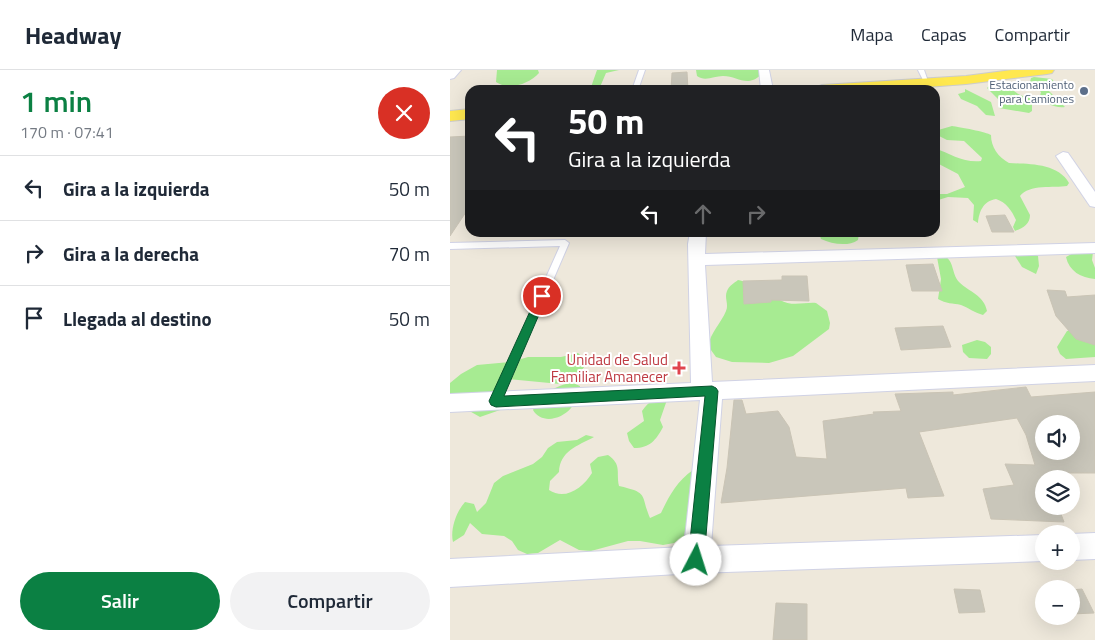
<!DOCTYPE html>
<html lang="es">
<meta charset="utf-8">
<style>
:root{--surface:#fff;--page:#f2f2f3;--text:#1f2937;--muted:#747a83;--line:#e0e1e3;--accent:#0b8043}
body{margin:0;font-family:"Titillium Web",sans-serif;background:var(--page);color:var(--text);height:100vh;display:flex;flex-direction:column;font-size:19px;white-space:nowrap}
*{box-sizing:border-box;margin:0}
p{font-size:16px;color:var(--muted)}
.icon{flex:none;width:28px;height:28px;fill:none;stroke:currentColor;stroke-width:2;stroke-linecap:round;stroke-linejoin:round}
.map{position:relative;flex:1;overflow:hidden}
.panel{display:flex;flex-direction:column;background:var(--surface);width:450px}
.panel>*{flex:none}
.banner{position:absolute;left:15px;top:15px;width:475px;height:152px;border-radius:15px;box-shadow:0 5px 20px #0002;background:#202124;color:#fff;overflow:hidden}
.controls{position:absolute;left:585px;top:345px;display:grid;gap:10px}
.controls a{display:grid;place-items:center;width:45px;height:45px;border-radius:50%;background:var(--surface);box-shadow:0 5px 20px #0002;font-size:25px}
.pin{position:absolute;display:grid;place-items:center;width:42px;height:42px;color:#fff;margin:-21px;border:2px solid #fff;border-radius:50%;box-shadow:0 1px 5px #0007}
.me{position:absolute;width:55px;margin:-28px;rotate:5deg;stroke-linejoin:round;filter:drop-shadow(0 0 4px #0008)}
.turn{display:flex;align-items:center;gap:18px;height:105px;padding:0 20px;font-size:22px}
.turn .icon{width:65px;height:65px;stroke-width:2.5}
.turn b{display:block;font-size:35px;line-height:42px}
.lanes{display:flex;align-items:center;height:48px;padding:0 20px;background:#0003;justify-content:center;gap:25px;direction:ltr}
.lanes .off{opacity:.35}
.round{display:grid;place-items:center;flex:none;width:52px;height:52px;border-radius:26px;background:var(--page)}
.overview{display:flex;align-items:center;justify-content:space-between;height:85px;padding:0 20px}
h1{font-size:30px;font-weight:600;line-height:38px;color:var(--accent)}
.action{display:flex;gap:10px;margin-top:auto;padding:10px 20px}
.action a{flex:1;height:58px;border-radius:30px;background:var(--accent);color:#fff;font-size:20px;font-weight:600;line-height:58px;text-align:center}
.action a+a{background:var(--page);color:var(--text)}
ul{padding:0;list-style:none}
li{display:flex;align-items:center;gap:15px;height:65px;padding:0 20px;border-top:1px solid var(--line)}
li div{flex:1}
li b{display:block;font-size:19px}
li em{font-style:normal}
header{display:flex;align-items:center;gap:30px;box-sizing:border-box;height:70px;padding:0 25px;background:var(--surface);border-bottom:1px solid var(--line)}
header strong{font-size:24px}
nav{display:flex;gap:28px;margin-inline-start:auto;font-size:18px}
main{display:flex;flex:1;min-height:0}
.map>svg:first-child{display:block}
.green{fill:#a7eb92}
.building{fill:#c9c6ba;stroke:#cac4b5;fill-rule:evenodd}
.lines{fill:none;stroke-linecap:round;stroke-linejoin:round}
.lane-casing{stroke:#d0d2e5;stroke-width:2}
.street-casing{stroke:#d0d2e5;stroke-width:2}
.primary-casing{stroke:#ccc;stroke-width:2}
.lane{fill:#fff;fill-rule:evenodd}
.street{fill:#fff;fill-rule:evenodd}
.primary{fill:#ffe84f;fill-rule:evenodd}
.route{fill:#0b8043;stroke:#07532c}
.service-dot{fill:#5c6f8a;stroke:#fff;stroke-width:2}
.health-dot{fill:#e0444e;stroke:#fff;stroke-width:2}
.labels{text-anchor:middle;dominant-baseline:central;stroke-width:4;stroke-linejoin:round;paint-order:stroke}
.far-service-label{font-size:12px;fill:#4e5e75;stroke:#fff;text-anchor:end}
.health-label{font-size:15px;fill:#be3a42;stroke:#fff;text-anchor:end}
</style>
<header>
<strong>Headway</strong>
<nav><a>Mapa</a><a>Capas</a><a>Compartir</a></nav>
</header>
<main>
<section class="panel">
<div class="overview"><div><h1>1 min</h1><p>170 m · 07:41</p></div><a class="round" style="background:#d93025;color:#fff"><svg class="icon" aria-label="close" viewBox="0 0 24 24"><path d="M6 6l12 12M18 6L6 18"/></svg></a></div>
<ul>
<li><svg class="icon" aria-label="left" viewBox="0 0 24 24"><path d="M17 20v-9H6M10 6l-5 5 5 5"/></svg><div><b>Gira a la izquierda</b></div><em>50 m</em></li>
<li><svg class="icon" aria-label="right" viewBox="0 0 24 24"><path d="M7 20v-9h11M14 6l5 5-5 5"/></svg><div><b>Gira a la derecha</b></div><em>70 m</em></li>
<li><svg class="icon" aria-label="arrive" viewBox="0 0 24 24"><path d="M6 21V4h12l-3 4 3 4H6"/></svg><div><b>Llegada al destino</b></div><em>50 m</em></li>
</ul>
<div class="action"><a>Salir</a><a>Compartir</a></div>
</section>
<div class="map">
<svg width="645" height="570" viewBox="0 0 645 570">
<rect width="100%" height="100%" fill="#eee8db"/>
<g class="green">
<path d="M47 0H88L89 3C79 14 59 21 46 12Z"/>
<polygon points="147,0 169,0 156,3 150,17 167,18 171,20 140,20"/>
<path d="M246 0H309L311 5C296 18 288 6 273 6 264 6 255 12 247 6Z"/>
<path d="M584 7 602 9 607 16 598 20 615 37C605 39 595 31 584 31L582 32V41L579 43 549 38 548 29 537 18 540 15 545 16 548 12C563 13 564 32 590 26L591 22 580 12 581 8Z"/>
<polygon points="515,19 541,32 545,46 536,45 527,36 511,29 508,24 515,22"/>
<path d="M502 56C509 57 537 62 541 65 541 77 548 87 559 93 578 94 608 93 619 113L617 116C604 118 579 114 570 126L580 145C580 154 573 158 565 161L563 157 566 150C562 141 556 132 546 129 533 131 529 142 528 153L523 150 524 135 518 128 498 127 485 131V124H497L515 117 508 104 485 92V78C500 84 514 93 531 91L532 88 514 71 497 70 485 64V61Z"/>
<path d="M369 163V162L409 163 408 170C398 177 382 174 371 169Z"/>
<path d="M629 180 643 182 642 190 645 198V209C631 208 619 201 616 187Z"/>
<polygon points="568,182 582,183 588,186 589,196 586,204 572,197 565,186"/>
<path d="M493 185C505 191 501 203 509 212 519 222 534 225 537 241L533 245C525 243 519 238 511 235 503 233 496 234 488 229L491 209 487 187Z"/>
<path d="M288 210C296 211 317 220 325 225 327 226 328 229 330 230 341 237 355 232 366 233L377 241 380 253 379 259 343 286 319 293 282 292 266 287 258 276C261 262 271 253 276 241 279 234 274 228 277 221 279 216 284 213 288 210Z"/>
<polygon points="624,259 645,266 645,287 616,289 610,284 607,277 617,261"/>
<polygon points="527,270 535,272 541,277 541,284 537,289 519,288 513,282 512,275"/>
<polygon points="128,283 138,292 128,305 110,314 58,309 52,325 50,340 30,347 0,330 0,313 11,304 27,295 61,292 78,287 111,287"/>
<path d="M123 313 130 316C129 323 126 332 121 338 111 350 91 354 83 340 90 325 107 314 123 313Z"/>
<path d="M218 327 210 350 213 357C206 370 200 378 184 378L179 371 177 363 194 351 192 341C200 330 205 328 218 327Z"/>
<path d="M136 365 144 367C127 376 110 381 109 402L100 411 99 420C115 431 133 418 142 403L140 394 148 387 158 385C172 395 166 401 169 416 200 423 190 425 200 448L211 443C219 426 227 411 243 400L241 433 234 466 224 473 213 475 190 471H178L141 481 129 480 110 470 88 483 77 484 68 480 62 471 54 466 32 464 20 453 14 465 3 472C0 460 6 442 15 432L24 434 27 442 36 433 44 413 53 406 83 394 92 387 98 378 107 372 127 370Z"/>
</g>
<g class="building">
<polygon points="237,2 238,20 221,20 222,3"/>
<polygon points="20,66 20,136 0,166 0,67"/>
<polygon points="555,145 564,162 542,162 536,146"/>
<polygon points="483,194 492,221 462,221 456,195"/>
<polygon points="332,206 357,206 359,231 321,230 321,232 294,234 293,211 332,210"/>
<polygon points="597,220 615,221 617,227 645,225 645,275 626,269 606,246"/>
<polygon points="493,256 501,277 451,280 445,258"/>
<path d="M576 317 581 327 645 322V403H596L598 409H594V436H608L614 452 541 449 533 419 564 415 555 394 585 395 576 365 567 348 469 362 494 426 458 428 456 418 271 433 277 398 284 330H292L296 344 328 341 339 357 346 387 377 389 373 351 424 344 423 342 451 341 445 324 503 322V325ZM594 354H621V381H594Z"/>
<polygon points="504,519 530,520 535,542 509,543"/>
<polygon points="632,519 644,543 621,544 621,520"/>
<polygon points="326,533 357,534 357,570 323,570"/>
</g>
<g class="lines">
<g class="lane-casing">
<g id="lane">
<polygon points="189,0 195,0 188,20 182,20"/>
<polygon points="468,0 474,0 479,14 475,14"/>
<polygon points="115,170 119,173 51,331 50,334 46,336 42,334 41,331 110,176 0,179 0,173"/>
</g>
</g>
<g class="street-casing">
<g id="street">
<polygon points="0,0 11,0 4,8 0,9"/>
<polygon points="309,0 319,0 323,20 311,20"/>
<polygon points="613,82 618,83 645,122 645,137 640,136 606,86"/>
<polygon points="240,162 256,162 255,184 645,173 645,183 255,195 262,312 645,295 645,311 272,329 261,476 594,465 594,491 246,503 0,517 0,489 234,477 250,330 0,342 0,324 241,313 238,174"/>
<polygon points="645,463 645,489 621,490 621,464"/>
</g>
</g>
<g class="primary-casing">
<g id="primary">
<polygon points="562,0 604,0 602,3 597,4 516,14 437,20 364,20 367,17 372,15 516,6"/>
<polygon points="20,39 20,49 0,51 0,41"/>
</g>
</g>
<use href="#lane" class="lane"/>
<use href="#street" class="street"/>
<use href="#primary" class="primary"/>
</g>
<polygon class="route" points="92,222 97,226 54,326 262,316 266,318 268,321 254,490 252,495 246,497 241,495 238,490 255,326 46,337 41,335 39,331 87,226"/>
<circle class="service-dot" cx="634" cy="21" r="5"/>
<path class="health-dot" d="M226.5 290.5h5v5h5v5h-5v5h-5v-5h-5v-5h5z"/>
<g class="labels">
<g class="far-service-label">
<text x="624" y="14">Estacionamiento<tspan x="624" dy="14">para Camiones</tspan></text>
</g>
<g class="health-label">
<text x="218" y="289">Unidad de Salud<tspan x="218" dy="17">Familiar Amanecer</tspan></text>
</g>
</g>
</svg>
<div class="controls">
<a><svg class="icon" aria-label="sound" viewBox="0 0 24 24"><path d="M4 9h4l5-4v14l-5-4H4zM17 9q2 3 0 6"/></svg></a>
<a><svg class="icon" aria-label="layers" viewBox="0 0 24 24"><path d="M12 4l9 5-9 5-9-5zM3 14l9 5 9-5"/></svg></a>
<a>+</a>
<a>−</a>
</div>
<div class="pin" style="left:92px;top:226px;background:#d93025"><svg class="icon" aria-label="arrive" viewBox="0 0 24 24"><path d="M6 21V4h12l-3 4 3 4H6"/></svg></div>
<svg class="me" style="left:246px;top:490px" viewBox="-20 -20 40 40"><circle r="19" fill="#fff"/><path d="M0-13L10 11 0 6-10 11z" fill="#0b8043"/></svg>
<div class="banner">
<div class="turn"><svg class="icon" aria-label="left" viewBox="0 0 24 24"><path d="M17 20v-9H6M10 6l-5 5 5 5"/></svg><div><b>50 m</b>Gira a la izquierda</div></div>
<div class="lanes"><svg class="icon" aria-label="left" viewBox="0 0 24 24"><path d="M17 20v-9H6M10 6l-5 5 5 5"/></svg><svg class="icon off" aria-label="ahead" viewBox="0 0 24 24"><path d="M12 20V5M6 11l6-6 6 6"/></svg><svg class="icon off" aria-label="right" viewBox="0 0 24 24"><path d="M7 20v-9h11M14 6l5 5-5 5"/></svg></div>
</div>
</div>
</main>
